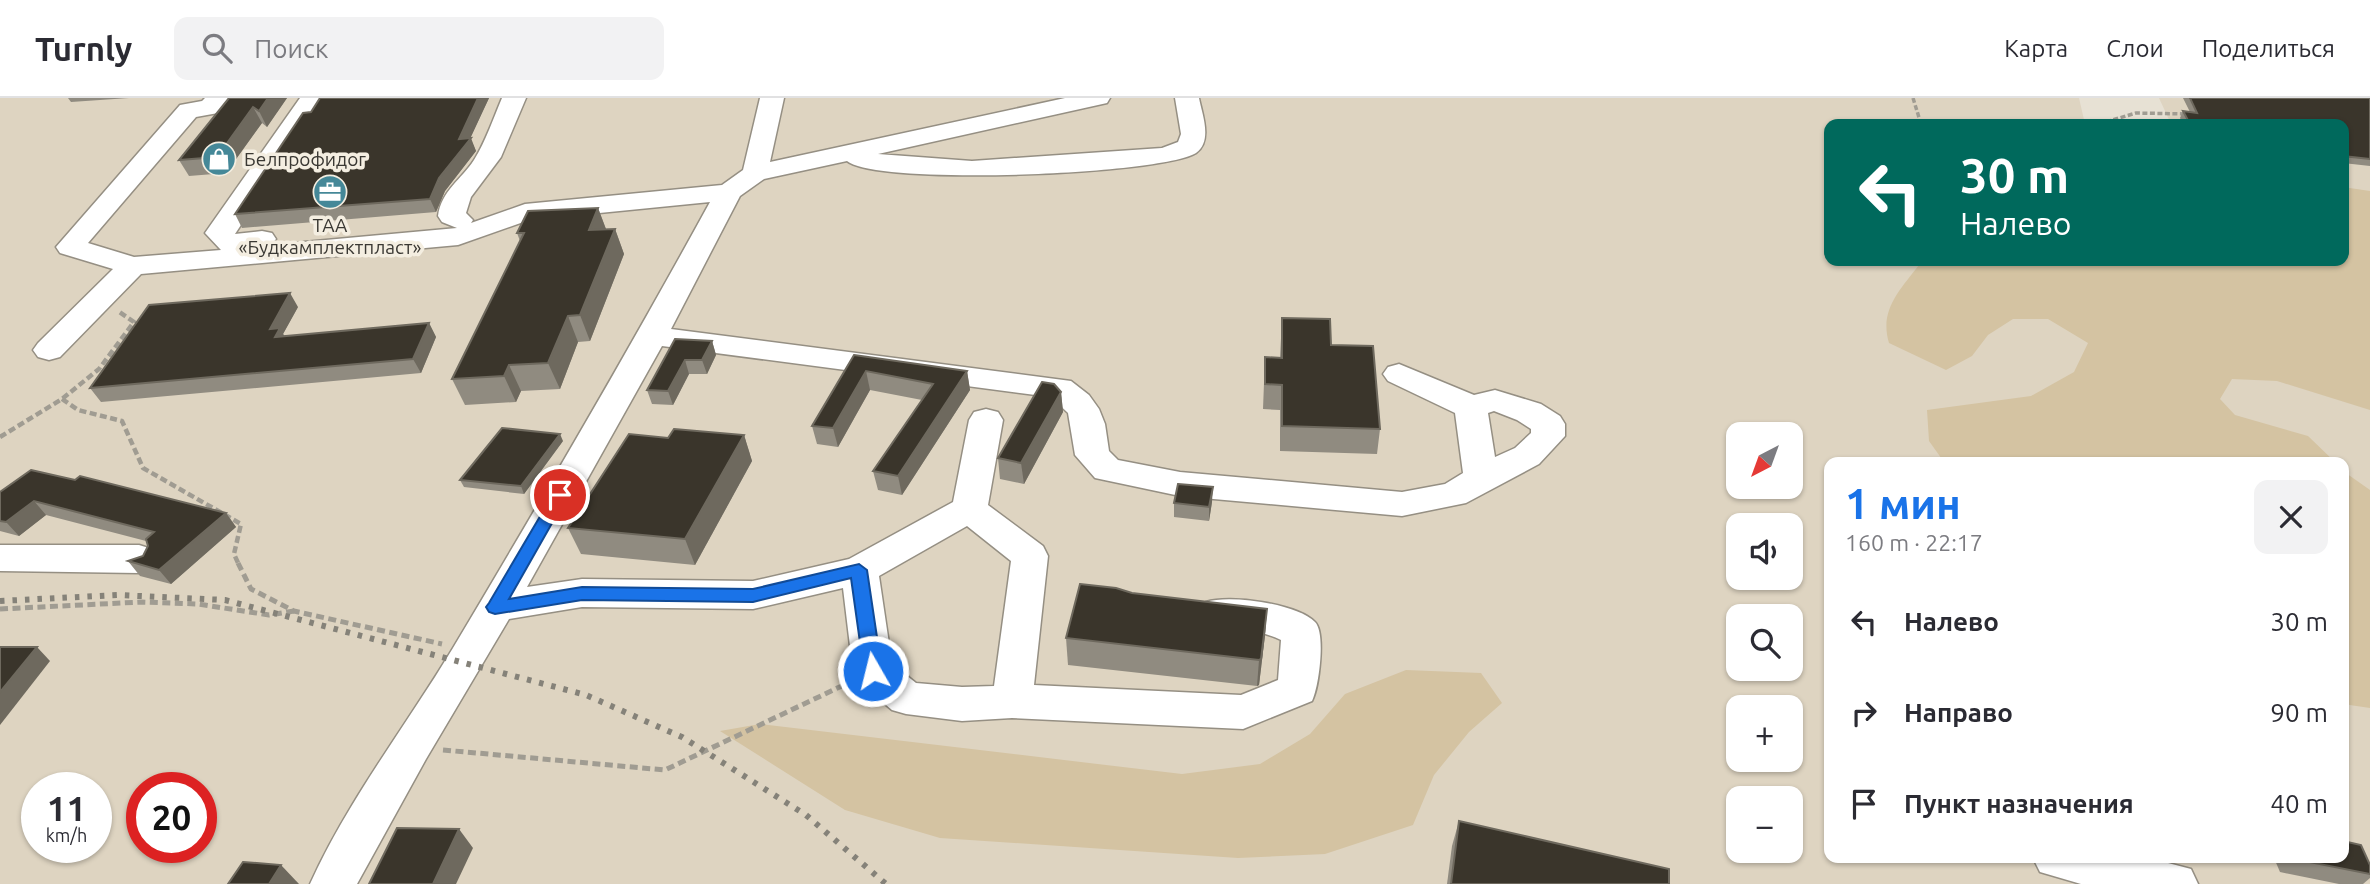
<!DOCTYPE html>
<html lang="ru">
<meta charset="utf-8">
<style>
:root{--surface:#fff;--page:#f2f2f3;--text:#2b2b33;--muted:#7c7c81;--line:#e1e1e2;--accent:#1a73e8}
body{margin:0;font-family:Ubuntu,sans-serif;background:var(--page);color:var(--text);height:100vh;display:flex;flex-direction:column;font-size:26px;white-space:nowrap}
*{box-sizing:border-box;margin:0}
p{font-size:23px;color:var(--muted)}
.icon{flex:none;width:38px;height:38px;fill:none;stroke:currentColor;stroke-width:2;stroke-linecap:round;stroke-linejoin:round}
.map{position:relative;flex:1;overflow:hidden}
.panel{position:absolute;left:1824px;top:359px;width:525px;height:406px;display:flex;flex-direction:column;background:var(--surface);border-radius:14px;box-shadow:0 2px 5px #0004}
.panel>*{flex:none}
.hud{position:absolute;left:1824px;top:21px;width:525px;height:147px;border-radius:14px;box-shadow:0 2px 5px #0004;background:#00695c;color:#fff;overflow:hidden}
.needle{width:46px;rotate:221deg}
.buttons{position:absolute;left:1726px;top:324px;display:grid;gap:14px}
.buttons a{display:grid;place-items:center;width:77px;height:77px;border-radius:14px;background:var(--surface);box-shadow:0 2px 5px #0004;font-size:35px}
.speed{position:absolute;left:21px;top:674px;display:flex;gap:14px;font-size:35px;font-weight:700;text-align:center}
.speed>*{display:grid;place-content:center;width:91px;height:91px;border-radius:50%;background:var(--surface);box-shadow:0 2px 5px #0004;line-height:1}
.speed small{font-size:18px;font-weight:400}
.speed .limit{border:10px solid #d22;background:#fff;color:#111}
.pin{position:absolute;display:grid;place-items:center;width:60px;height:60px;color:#fff;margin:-30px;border:4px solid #fff;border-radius:50%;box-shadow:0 2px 7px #0007}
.me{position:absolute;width:77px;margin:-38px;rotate:352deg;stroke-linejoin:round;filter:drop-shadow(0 0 5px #0008)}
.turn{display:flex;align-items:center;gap:24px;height:147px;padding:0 21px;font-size:32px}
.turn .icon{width:91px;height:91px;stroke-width:2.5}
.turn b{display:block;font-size:49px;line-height:60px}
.round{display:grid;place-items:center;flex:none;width:74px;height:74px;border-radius:14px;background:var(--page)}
.headline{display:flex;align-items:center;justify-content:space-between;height:119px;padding:0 21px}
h1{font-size:42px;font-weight:700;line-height:52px;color:var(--accent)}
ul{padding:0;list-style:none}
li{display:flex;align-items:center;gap:21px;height:91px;padding:0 21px}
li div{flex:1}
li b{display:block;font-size:26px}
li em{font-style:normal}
header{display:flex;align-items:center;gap:42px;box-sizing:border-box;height:98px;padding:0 35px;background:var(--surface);border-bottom:2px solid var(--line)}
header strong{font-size:33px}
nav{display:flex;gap:38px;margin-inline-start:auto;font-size:24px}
.search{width:490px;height:63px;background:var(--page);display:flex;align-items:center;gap:18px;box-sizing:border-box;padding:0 24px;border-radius:14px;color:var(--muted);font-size:26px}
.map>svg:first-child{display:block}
.built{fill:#ded4c1;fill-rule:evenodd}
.green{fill:#d4c3a2}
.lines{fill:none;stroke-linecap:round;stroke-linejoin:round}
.minor-casing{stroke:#958f83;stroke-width:3}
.path-far2{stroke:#a09c92;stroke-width:3.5;stroke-dasharray:5 2.5;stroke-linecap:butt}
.path-far1{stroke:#a09c92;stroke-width:4.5;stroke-dasharray:7 3.5;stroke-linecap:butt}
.path{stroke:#a09c92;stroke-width:5;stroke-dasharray:8 4.5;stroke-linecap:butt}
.minor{fill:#fff;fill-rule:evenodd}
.rail{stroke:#858279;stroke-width:6;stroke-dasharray:4.5 8;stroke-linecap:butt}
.wall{fill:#908b80}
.shaded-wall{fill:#6e695e}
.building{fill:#3a352b;stroke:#6e695e;stroke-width:2}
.route{fill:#1a73e8;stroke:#114b97;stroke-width:2}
.labels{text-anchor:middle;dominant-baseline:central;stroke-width:7;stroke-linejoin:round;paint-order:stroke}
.far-poi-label{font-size:19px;fill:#3a3833;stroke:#f4eee1;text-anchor:start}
</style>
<header>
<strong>Turnly</strong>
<div class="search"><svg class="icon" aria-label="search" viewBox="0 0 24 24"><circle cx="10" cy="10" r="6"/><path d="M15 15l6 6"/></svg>Поиск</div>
<nav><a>Карта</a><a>Слои</a><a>Поделиться</a></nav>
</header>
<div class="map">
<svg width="2370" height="786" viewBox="0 0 2370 786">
<rect width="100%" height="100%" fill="#e7e1d4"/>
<path class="built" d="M0 0H2079L2085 26H1829V163H2343V26H2171L2159 0 2370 1V786H0ZM1738 336H1790V388H1738ZM1829 364H2343V760H1829ZM1738 427H1790V480H1738ZM1738 518H1790V570H1738ZM1738 609H1790V662H1738ZM37 690H96V749H37ZM142 690H201V749H142ZM1738 700H1790V752H1738Z"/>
<g class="green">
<path d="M2343 89 2370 93V312L2277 283 2232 281 2220 301 2235 317 2308 338 2335 364H1944L1929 343 1927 312 2031 298 2074 274 2088 245 2048 221H2013L1988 237 1972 258 1946 272 1889 245C1879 212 1900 192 1919 167L1925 163H2343Z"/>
<polygon points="2343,373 2370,392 2370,610 2343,606"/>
<polygon points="1406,572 1481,575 1502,605 1469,634 1434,677 1413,727 1325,756 1238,760 940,740 845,712 720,633 760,626 1182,676 1260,666 1310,636 1345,596"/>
</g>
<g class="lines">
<g class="minor-casing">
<g id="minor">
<path d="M205 0H230L218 15 196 19 88 145 134 159 221 152 205 135 300 0H324L235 136 262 133 272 135 276 141 271 147 457 130 442 124 438 118C441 93 462 81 474 62 486 43 493 21 502 0H526L501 59 471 99 466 115 473 122 471 125 525 106 722 87 743 72 760 0H784L770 64 1065 0H1110L1107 5 1098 7 878 56 972 63 1162 50 1178 44 1181 36 1175 0H1199C1202 16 1213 43 1196 55 1161 77 876 88 847 63L764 81 740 98 671 231 1071 283 1089 297 1099 311 1105 326 1109 353 1118 362 1180 374 1402 394 1445 386 1463 375 1455 315 1388 283 1383 276 1388 269 1399 266 1474 297 1495 292 1541 306 1560 318 1565 326V338L1539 366 1466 405 1402 418 1180 398 1095 380 1075 357 1068 315 1051 299 662 248 527 489 582 481 753 483 849 461 953 404 969 322 974 314 986 311 998 314 1003 322 988 407 1043 448 1048 458 1034 587 1241 597 1278 582 1281 542C1257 530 1232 532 1206 524L1201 514 1206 504C1230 496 1297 506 1315 524 1326 535 1319 589 1312 603L1243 631 1012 620 962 623 906 616 892 612 859 584 853 573 843 490 753 511 582 509 509 521 426 661 357 786H310C348 702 406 628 453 550 540 404 628 254 710 104L529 122 458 147 141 176 60 259 49 262 38 259 33 252 38 245 113 171 60 155 56 149 180 7 202 3ZM1494 313 1517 322 1531 331V335L1515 350 1495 359 1488 315ZM967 428 1011 463 994 588 962 589 916 585 892 566 879 478Z"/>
<polygon points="0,447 139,447 152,451 157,461 152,471 139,475 0,473"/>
<polygon points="2033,760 2149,760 2191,771 2198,786 2081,786 2040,774"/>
</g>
</g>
<g class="path-far2">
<polyline points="1913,0 1921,26"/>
<polyline points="2099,26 2136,15 2187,16"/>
</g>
<g class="path-far1">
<polyline points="62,301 78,312 122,323 143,370 241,426 234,456 239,467"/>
<polyline points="0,339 62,301 99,271 134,224 118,213"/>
</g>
<g class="path">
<polyline points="238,465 251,491 294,513 442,546"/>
<polyline points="0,511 141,504 198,506 269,517 294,513"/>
<polyline points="443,652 665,672 848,585"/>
</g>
<use href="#minor" class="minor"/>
<polyline class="rail" points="0,503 118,497 225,502 586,597 682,639 806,717 886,786"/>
</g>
<g class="wall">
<polygon points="68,0 129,0 71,4"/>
<polygon points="229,0 287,0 267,29 262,25 226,75 189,78 179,62"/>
<polygon points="320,0 489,0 470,40 476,53 445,93 436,114 242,130 235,116 311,14"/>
<polygon points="2183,0 2370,0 2370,68 2343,65 2343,26 2183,26 2180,20 2183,13 2190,14"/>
<polygon points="598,110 606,131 615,131 624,156 590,243 578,244 560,291 521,293 516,304 465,307 452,281 520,143 517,135"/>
<polygon points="298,209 283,236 285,238 429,225 436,239 421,275 101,304 90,290"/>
<polygon points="1282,220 1331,247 1380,331 1377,356 1280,353 1280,312 1263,311 1265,259 1280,260"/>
<polygon points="675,241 712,243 716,257 707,276 689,276 673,307 652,306 647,292"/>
<polygon points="854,257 967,273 970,292 902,397 878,392 873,373 922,302 870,292 838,349 817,346 812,328"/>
<polygon points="1061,294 1063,314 1024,386 1000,381 998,360"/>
<polygon points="744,337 752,363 695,467 581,456 568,430 668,340"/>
<polygon points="563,343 524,396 464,389 460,382"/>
<polygon points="75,382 226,415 236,429 171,486 140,478 128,463 143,458 148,448 146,443 46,417 19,438 0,433 0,394"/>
<polygon points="1212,404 1209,423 1174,419 1174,405"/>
<polygon points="1132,495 1267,511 1265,537 1259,587 1257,588 1068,567 1066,540"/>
<polygon points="1459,723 1669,786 1447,786 1452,748"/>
<polygon points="2274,760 2343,760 2370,767 2370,780 2363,786 2339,786 2280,774"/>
</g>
<g class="shaded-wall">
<polygon points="268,0 287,0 267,29 259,13"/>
<polygon points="478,0 489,0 470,41 471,40 476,53 445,93 436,114 430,101"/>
<polygon points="253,9 262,25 226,75 217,59"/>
<polygon points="598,110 607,134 589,132"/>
<polygon points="615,131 624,156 590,243 580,217"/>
<polygon points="290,195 298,209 283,236 288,244 283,253 270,231"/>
<polygon points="568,218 578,244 560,291 548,265"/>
<polygon points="429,225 436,239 421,275 413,261"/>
<polygon points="712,243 716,257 707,276 702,262"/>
<polygon points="685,262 689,276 673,307 668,293"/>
<polygon points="509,267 521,293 516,304 504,278"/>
<polygon points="866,273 870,292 838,349 833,330"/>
<polygon points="967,273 970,292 902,397 898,378"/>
<polygon points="1061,294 1063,314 1024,386 1021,365"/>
<polygon points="560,336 563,343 524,396 521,388"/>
<polygon points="744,337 752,363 695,467 685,441"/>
<polygon points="1213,389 1212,404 1209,423 1209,409"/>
<polygon points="34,403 46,417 19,438 6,424"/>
<polygon points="226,415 236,429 171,486 159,472"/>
<polygon points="1267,511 1265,537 1259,587 1257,588 1259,562"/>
<polygon points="37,549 50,563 0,627 0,594"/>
<polygon points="459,731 473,750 456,786 433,786"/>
<polygon points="281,767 299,786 269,786"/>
</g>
<g class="building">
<polygon points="229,0 268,0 259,13 253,9 217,59 179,62"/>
<polygon points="320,0 478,0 459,41 471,40 439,80 430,101 235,116 303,15 311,14"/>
<polygon points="2190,0 2370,0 2370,61 2343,58 2343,26 2190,26 2183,13 2197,15"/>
<polygon points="598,110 589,132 615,131 580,217 568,218 548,265 509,267 504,278 452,281 524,135 517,135 528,113"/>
<polygon points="290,195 270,231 280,230 275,239 429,225 413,261 90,290 149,207"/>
<polygon points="1282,220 1330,221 1331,247 1373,248 1380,331 1282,328 1282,287 1265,286 1265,259 1282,260"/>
<polygon points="675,241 712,243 702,262 685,262 668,293 647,292"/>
<polygon points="854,257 967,273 898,378 873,373 933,286 866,273 833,330 812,328"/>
<polygon points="1042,284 1054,286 1061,294 1021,365 998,360"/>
<polygon points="502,330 560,336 521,388 460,382"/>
<polygon points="674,331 744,337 685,441 568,430 629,336 668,340"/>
<polygon points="31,372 75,382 80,378 226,415 159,472 128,463 143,458 148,448 146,441 154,434 34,403 6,424 0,423 0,394"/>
<polygon points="1178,386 1213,389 1209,409 1174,405"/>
<polygon points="1080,486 1116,490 1132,495 1267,511 1261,561 1259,562 1066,540"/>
<polygon points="0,549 37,549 0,594"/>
<polygon points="1459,723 1669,771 1669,786 1451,786"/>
<polygon points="397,730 459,731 433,786 369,786"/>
<polygon points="2343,743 2361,747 2370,767 2370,776 2294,761 2294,760 2343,760"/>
<polygon points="243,764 281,767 269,786 228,786"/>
</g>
<polygon class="route" points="560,391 568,397 509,501 582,489 753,491 859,466 867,472 882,573 880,578 873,580 867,578 864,573 851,480 753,504 582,502 495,516 489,514 486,509 489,505 555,393"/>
<defs>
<g id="shop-disc" transform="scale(1.75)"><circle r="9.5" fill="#458898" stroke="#f4eee1"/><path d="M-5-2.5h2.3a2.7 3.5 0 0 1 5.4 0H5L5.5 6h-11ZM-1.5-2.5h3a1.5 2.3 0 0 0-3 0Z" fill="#fff"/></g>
<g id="office-disc" transform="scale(1.75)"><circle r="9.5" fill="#458898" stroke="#f4eee1"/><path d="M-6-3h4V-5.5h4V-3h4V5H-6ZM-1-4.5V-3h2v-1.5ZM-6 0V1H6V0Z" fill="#fff"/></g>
</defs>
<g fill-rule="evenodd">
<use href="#shop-disc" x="219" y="61"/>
<use href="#office-disc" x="330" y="94"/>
</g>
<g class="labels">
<g class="far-poi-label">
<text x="244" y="61">Белпрофидог</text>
<text x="330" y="127" text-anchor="middle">ТАА<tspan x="330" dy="22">«Будкамплектпласт»</tspan></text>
</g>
</g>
</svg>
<div class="buttons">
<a><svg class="needle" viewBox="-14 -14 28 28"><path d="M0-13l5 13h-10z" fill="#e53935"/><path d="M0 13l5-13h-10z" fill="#7c7c81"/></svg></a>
<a><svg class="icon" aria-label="sound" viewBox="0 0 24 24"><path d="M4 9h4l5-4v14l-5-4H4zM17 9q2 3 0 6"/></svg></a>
<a><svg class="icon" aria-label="search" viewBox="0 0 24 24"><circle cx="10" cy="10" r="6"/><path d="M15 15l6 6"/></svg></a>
<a>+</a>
<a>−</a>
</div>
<div class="speed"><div>11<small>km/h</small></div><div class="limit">20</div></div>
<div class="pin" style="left:560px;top:397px;background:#d93025"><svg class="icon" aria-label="arrive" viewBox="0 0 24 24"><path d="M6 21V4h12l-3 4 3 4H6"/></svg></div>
<svg class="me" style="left:873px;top:573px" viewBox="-20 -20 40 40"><circle r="17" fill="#1a73e8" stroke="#fff" stroke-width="3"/><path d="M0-11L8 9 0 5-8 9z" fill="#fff"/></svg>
<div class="hud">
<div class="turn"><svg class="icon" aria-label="left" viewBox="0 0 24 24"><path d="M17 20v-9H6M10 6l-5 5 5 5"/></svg><div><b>30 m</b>Налево</div></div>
</div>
<section class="panel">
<div class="headline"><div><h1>1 мин</h1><p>160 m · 22:17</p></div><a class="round"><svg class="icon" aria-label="close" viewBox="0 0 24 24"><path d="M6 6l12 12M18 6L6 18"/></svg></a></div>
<ul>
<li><svg class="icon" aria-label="left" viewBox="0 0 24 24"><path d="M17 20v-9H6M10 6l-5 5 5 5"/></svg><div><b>Налево</b></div><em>30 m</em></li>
<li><svg class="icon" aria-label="right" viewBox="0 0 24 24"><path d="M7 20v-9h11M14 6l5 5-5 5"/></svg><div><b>Направо</b></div><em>90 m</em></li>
<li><svg class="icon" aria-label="arrive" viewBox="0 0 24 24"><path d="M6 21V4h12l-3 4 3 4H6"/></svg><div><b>Пункт назначения</b></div><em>40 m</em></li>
</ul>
</section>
</div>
